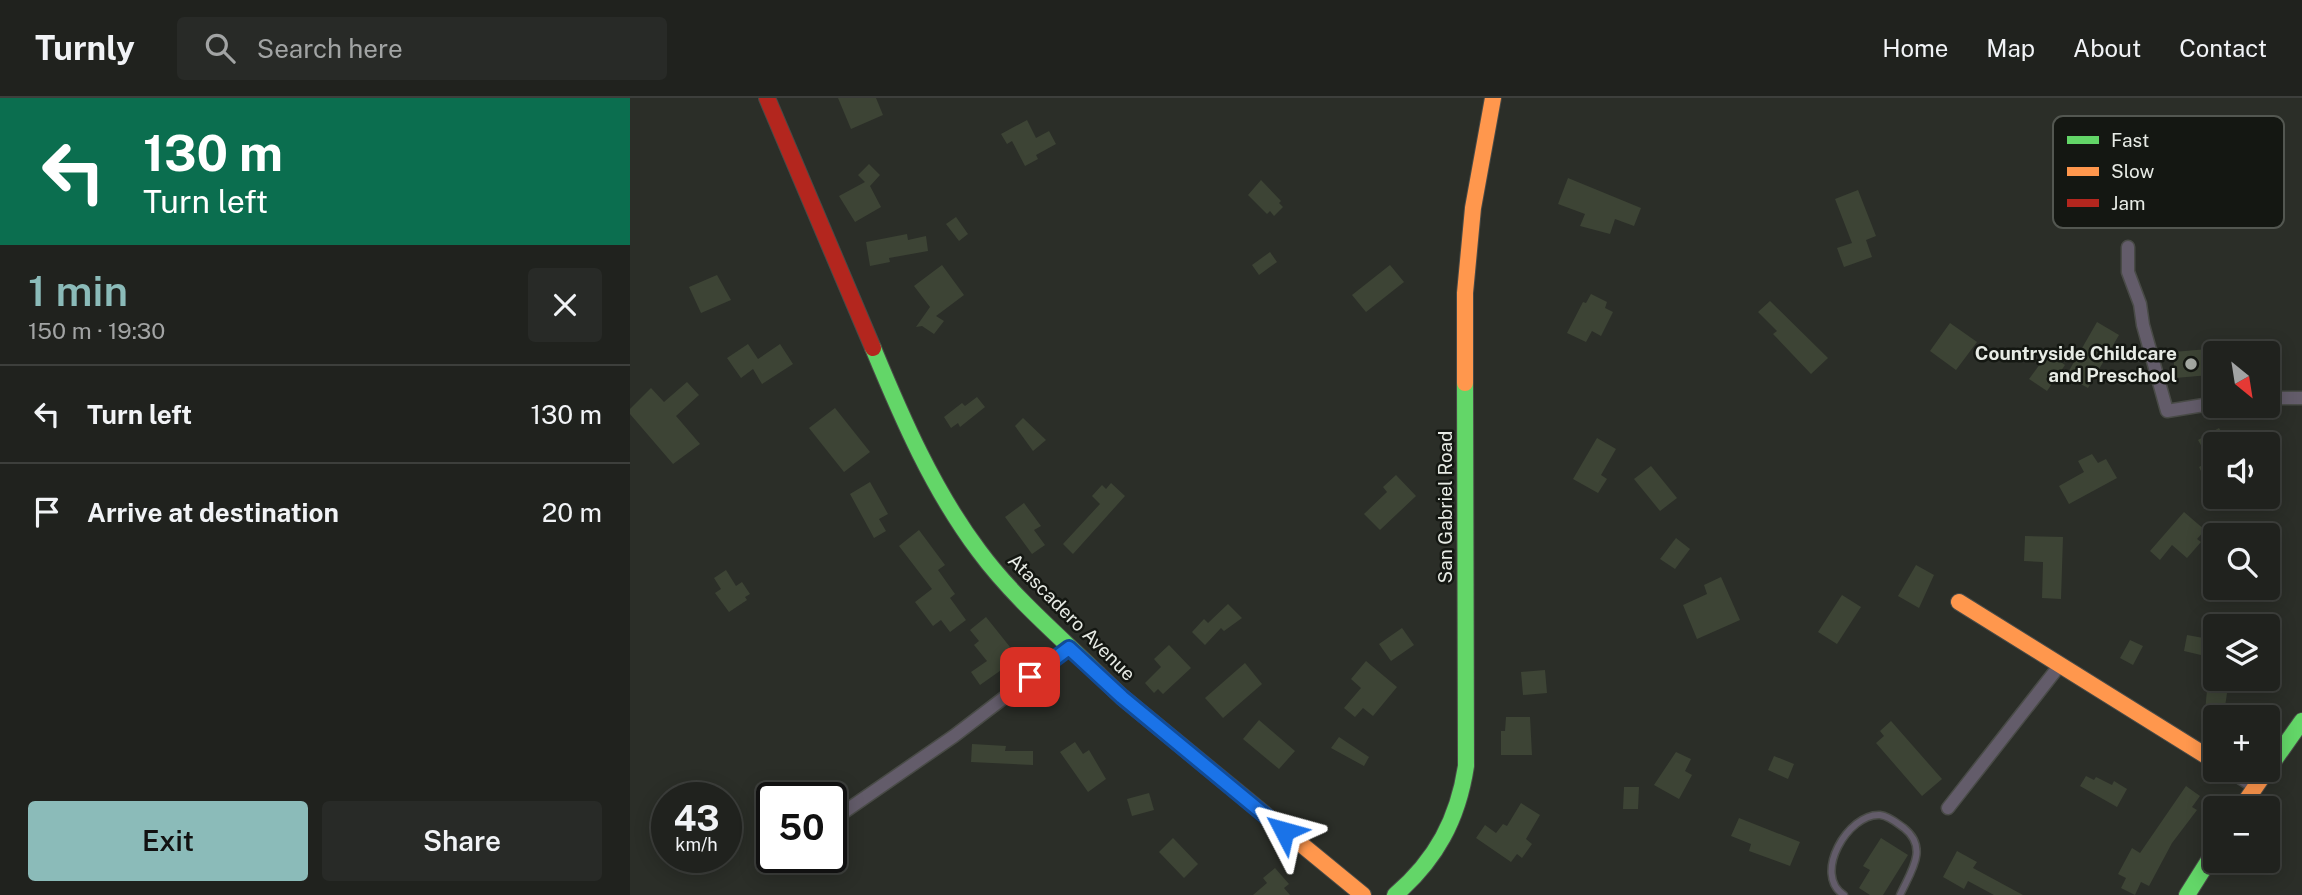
<!DOCTYPE html>
<meta charset="utf-8">
<style>
:root{--surface:#20221e;--page:#282a27;--text:#f1f3f6;--muted:#a2a4a4;--line:#3d3f3c;--accent:#8bbbb9}
body{margin:0;font-family:"Public Sans",sans-serif;background:var(--page);color:var(--text);height:100vh;display:flex;flex-direction:column;font-size:26px;white-space:nowrap}
*{box-sizing:border-box;margin:0}
p{font-size:23px;color:var(--muted)}
.icon{flex:none;width:38px;height:38px;fill:none;stroke:currentColor;stroke-width:2;stroke-linecap:round;stroke-linejoin:round}
.map{position:relative;flex:1;overflow:hidden}
.sheet{display:flex;flex-direction:column;background:var(--surface);width:630px}
.sheet>*{flex:none}
.banner{background:#0b6e4f;color:#fff;overflow:hidden}
.needle{width:46px;rotate:150deg}
.buttons{position:absolute;left:1573px;top:243px;display:grid;gap:14px}
.buttons a{display:grid;place-items:center;width:77px;height:77px;border-radius:7px;background:var(--surface);box-shadow:0 4px 18px #0003,0 0 0 2px var(--line);font-size:35px}
.speed{position:absolute;left:21px;top:684px;display:flex;gap:14px;font-size:35px;font-weight:700;text-align:center}
.speed>*{display:grid;place-content:center;width:91px;height:91px;border-radius:50%;background:var(--surface);box-shadow:0 4px 18px #0003,0 0 0 2px var(--line);line-height:1}
.speed small{font-size:18px;font-weight:400}
.speed .limit{border:4px solid #111;border-radius:10px;background:#fff;color:#111}
.pin{position:absolute;display:grid;place-items:center;width:60px;height:60px;color:#fff;margin:-30px;border-radius:14px;box-shadow:0 4px 10px #0006}
.me{position:absolute;width:77px;margin:-38px;rotate:309deg;stroke-linejoin:round;filter:drop-shadow(0 0 5px #0008)}
.turn{display:flex;align-items:center;gap:24px;height:147px;padding:0 28px;font-size:32px}
.turn .icon{width:91px;height:91px;stroke-width:2.5}
.turn b{display:block;font-size:49px;line-height:60px}
.round{display:grid;place-items:center;flex:none;width:74px;height:74px;border-radius:7px;background:var(--page)}
.overview{display:flex;align-items:center;justify-content:space-between;height:119px;padding:0 28px}
h1{font-size:42px;font-weight:600;line-height:52px;color:var(--accent)}
.cta{display:flex;gap:14px;margin-top:auto;padding:14px 28px}
.cta a{flex:1;height:80px;border-radius:7px;background:var(--accent);color:#111;font-size:28px;font-weight:600;line-height:80px;text-align:center}
.cta a+a{background:var(--page);color:var(--text)}
ul{padding:0;list-style:none}
li{display:flex;align-items:center;gap:21px;height:98px;padding:0 28px;border-top:2px solid var(--line)}
li div{flex:1}
li b{display:block;font-size:26px}
li em{font-style:normal}
header{display:flex;align-items:center;gap:42px;box-sizing:border-box;height:98px;padding:0 35px;background:var(--surface);border-bottom:2px solid var(--line)}
header strong{font-size:33px}
nav{display:flex;gap:38px;margin-inline-start:auto;font-size:24px}
.search{width:490px;height:63px;background:var(--page);display:flex;align-items:center;gap:18px;box-sizing:border-box;padding:0 24px;border-radius:7px;color:var(--muted);font-size:26px}
main{display:flex;flex:1;min-height:0}
.map>svg:first-child{display:block}
.building{fill:#3d4435}
.lines{fill:none;stroke-linecap:round;stroke-linejoin:round}
.lane-casing{stroke:#494b47;stroke-width:9}
.street-casing{stroke:#494b47;stroke-width:15}
.fast-casing{stroke:#494b47;stroke-width:18}
.slow-casing{stroke:#494b47;stroke-width:18}
.jam-casing{stroke:#494b47;stroke-width:18}
.lane{stroke:#635c6a;stroke-width:6}
.street{stroke:#635c6a;stroke-width:12}
.fast{stroke:#63d668;stroke-width:16}
.slow{stroke:#ff974d;stroke-width:16}
.jam{stroke:#b3261e;stroke-width:16}
.route-casing{stroke:#114b97;stroke-width:18}
.route{stroke:#1a73e8;stroke-width:12}
.poi-dot{fill:#a5a9a3;stroke:#141712;stroke-width:2.5}
.labels{text-anchor:middle;dominant-baseline:central;stroke-width:5;stroke-linejoin:round;paint-order:stroke}
.poi-label{font-size:19px;font-weight:bold;fill:#e7ebe5;stroke:#141712;text-anchor:end}
.street-label{font-size:19px;fill:#e7ebe5;stroke:#141712}
.key{fill:#141712;stroke:#535751;stroke-width:2}
.key-label{font-size:19px;fill:#e7ebe5}
</style>
<header>
<strong>Turnly</strong>
<div class="search"><svg class="icon" aria-label="search" viewBox="0 0 24 24"><circle cx="10" cy="10" r="6"/><path d="M15 15l6 6"/></svg>Search here</div>
<nav><a>Home</a><a>Map</a><a>About</a><a>Contact</a></nav>
</header>
<main>
<section class="sheet">
<div class="banner">
<div class="turn"><svg class="icon" aria-label="left" viewBox="0 0 24 24"><path d="M17 20v-9H6M10 6l-5 5 5 5"/></svg><div><b>130 m</b>Turn left</div></div>
</div>
<div class="overview"><div><h1>1 min</h1><p>150 m · 19:30</p></div><a class="round"><svg class="icon" aria-label="close" viewBox="0 0 24 24"><path d="M6 6l12 12M18 6L6 18"/></svg></a></div>
<ul>
<li><svg class="icon" aria-label="left" viewBox="0 0 24 24"><path d="M17 20v-9H6M10 6l-5 5 5 5"/></svg><div><b>Turn left</b></div><em>130 m</em></li>
<li><svg class="icon" aria-label="arrive" viewBox="0 0 24 24"><path d="M6 21V4h12l-3 4 3 4H6"/></svg><div><b>Arrive at destination</b></div><em>20 m</em></li>
</ul>
<div class="cta"><a>Exit</a><a>Share</a></div>
</section>
<div class="map">
<svg width="1672" height="797" viewBox="0 0 1672 797">
<rect width="100%" height="100%" fill="#2b2e28"/>
<g class="building">
<polygon points="208,0 246,0 253,17 221,31"/>
<polygon points="397,22 406,40 419,33 426,46 406,57 408,61 395,68 382,43 377,46 371,36"/>
<polygon points="239,66 250,77 240,88 251,109 225,124 209,98 235,84 228,77"/>
<polygon points="938,80 1011,110 1004,128 985,121 980,136 950,128 955,116 928,106"/>
<polygon points="631,82 651,103 649,105 653,109 644,118 640,113 637,116 618,97"/>
<polygon points="1228,92 1246,138 1236,142 1242,159 1214,169 1207,150 1222,145 1205,101"/>
<polygon points="326,119 338,136 329,143 316,126"/>
<polygon points="277,136 278,142 296,138 298,153 259,160 260,164 240,168 236,144"/>
<polygon points="640,154 647,164 629,177 622,167"/>
<polygon points="312,167 334,197 306,218 314,223 304,236 292,228 286,229 300,209 284,188"/>
<polygon points="760,167 774,184 736,214 722,197"/>
<polygon points="87,177 101,202 71,215 59,189"/>
<polygon points="961,196 977,204 975,210 983,214 971,238 962,233 956,244 937,235 953,204 956,205"/>
<polygon points="1140,203 1198,260 1181,276 1143,236 1147,233 1128,214"/>
<polygon points="1467,224 1489,237 1458,290 1436,278"/>
<polygon points="1320,225 1347,244 1326,272 1300,253"/>
<polygon points="118,246 128,261 150,246 163,266 132,286 123,271 111,280 97,260"/>
<polygon points="1578,251 1580,277 1545,280 1543,254"/>
<polygon points="1418,255 1435,267 1417,293 1399,281"/>
<polygon points="57,284 69,297 46,318 70,346 43,366 0,316 0,311 21,290 34,304"/>
<polygon points="347,299 355,309 330,329 328,325 321,330 314,319 332,305 335,308"/>
<polygon points="205,310 240,354 214,374 179,330"/>
<polygon points="393,320 416,342 403,353 385,328"/>
<polygon points="1589,330 1599,346 1586,346 1586,373 1574,379 1569,369 1580,363 1568,342"/>
<polygon points="967,340 986,351 971,377 977,381 968,395 943,381"/>
<polygon points="1462,356 1468,365 1476,361 1487,380 1439,406 1429,388 1454,374 1448,363"/>
<polygon points="1021,368 1047,400 1030,413 1004,381"/>
<polygon points="766,377 786,398 750,432 734,416 757,394 753,389"/>
<polygon points="240,384 258,416 249,421 256,433 244,440 220,396"/>
<polygon points="481,385 495,398 443,456 433,446 470,406 462,398 472,387 476,391"/>
<polygon points="394,405 411,428 404,432 415,447 402,456 375,419"/>
<polygon points="1554,414 1575,432 1567,441 1571,444 1557,460 1542,447 1530,462 1520,453"/>
<polygon points="289,432 315,467 308,472 325,496 320,500 336,522 320,534 311,522 303,528 285,504 302,491 269,448"/>
<polygon points="1395,438 1433,439 1431,501 1412,500 1413,464 1394,463"/>
<polygon points="1046,440 1060,451 1045,471 1030,461"/>
<polygon points="1286,467 1304,477 1289,510 1268,498"/>
<polygon points="96,472 106,488 112,484 120,496 115,499 117,502 99,514 85,495 91,491 84,480"/>
<polygon points="1091,479 1110,522 1067,541 1053,507 1077,496 1074,487"/>
<polygon points="1212,497 1231,509 1207,546 1188,534"/>
<polygon points="598,506 612,520 594,533 591,530 575,547 562,534 574,521 578,525"/>
<polygon points="356,519 380,549 375,553 384,563 350,587 341,574 357,563 344,547 349,543 340,532"/>
<polygon points="772,530 784,547 761,563 749,546"/>
<polygon points="1557,537 1579,541 1575,558 1554,553"/>
<polygon points="1500,542 1513,548 1503,567 1490,560"/>
<polygon points="539,547 561,570 533,596 528,591 524,595 515,585 531,569 524,561"/>
<polygon points="736,563 767,589 743,618 733,610 725,619 714,610 731,590 721,581"/>
<polygon points="615,565 632,586 593,620 575,600"/>
<polygon points="915,572 917,595 893,597 891,574"/>
<polygon points="1578,581 1599,581 1594,616 1575,614"/>
<polygon points="876,619 900,619 902,657 871,657 871,633 875,633"/>
<polygon points="629,622 665,653 649,671 613,641"/>
<polygon points="1261,623 1312,681 1292,698 1246,645 1254,638 1250,633"/>
<polygon points="709,639 739,659 734,668 701,650"/>
<polygon points="445,644 453,656 459,652 476,681 458,694 430,654"/>
<polygon points="342,646 376,648 375,653 403,653 403,667 341,664"/>
<polygon points="1046,654 1061,661 1055,673 1062,677 1049,701 1024,687"/>
<polygon points="1144,658 1164,666 1158,681 1138,672"/>
<polygon points="1456,678 1464,682 1466,679 1482,687 1484,683 1497,691 1487,709 1450,688"/>
<polygon points="1556,688 1570,698 1562,709 1567,712 1542,745 1519,788 1511,784 1505,797 1491,790 1496,780 1488,776 1502,750 1510,755"/>
<polygon points="994,689 1009,689 1008,711 993,711"/>
<polygon points="519,695 524,712 502,718 497,701"/>
<polygon points="891,705 910,717 896,741 902,746 892,760 887,756 881,764 846,740 855,727 866,735 873,726 877,728"/>
<polygon points="1109,720 1170,744 1160,768 1119,753 1121,746 1101,738"/>
<polygon points="543,740 568,766 554,780 529,754"/>
<polygon points="1251,740 1278,757 1253,797 1240,797 1229,790 1240,772 1233,768"/>
<polygon points="1327,753 1347,764 1343,770 1393,797 1364,797 1338,783 1334,791 1313,779"/>
<polygon points="645,770 659,786 654,790 660,797 623,797 637,785 633,780"/>
</g>
<g class="lines">
<g class="lane-casing">
<path id="lane" d="M1214 797C1182 777 1218 715 1250 717 1259 718 1267 725 1274 730 1299 750 1281 773 1270 797"/>
</g>
<g class="street-casing">
<g id="street">
<polyline points="1498,149 1498,174 1510,206 1513,227 1537,313 1586,305"/>
<polyline points="1638,300 1672,300"/>
<polyline points="1598,672 1625,689"/>
<polyline points="1318,710 1430,567"/>
<polyline points="201,723 324,638 439,550"/>
</g>
</g>
<g class="fast-casing">
<g id="fast">
<path d="M243 250C272 320 303 392 349 453 383 499 427 536 468 576"/>
<polyline points="1638,671 1672,623"/>
<path d="M765 797C806 762 828 721 836 668L835 285"/>
<polyline points="1557,797 1586,751"/>
</g>
</g>
<g class="slow-casing">
<g id="slow">
<polyline points="835,285 835,195 843,110 863,0"/>
<polyline points="1329,504 1586,664"/>
<polyline points="468,576 492,599 733,797"/>
<polyline points="1611,710 1637,672"/>
</g>
</g>
<g class="jam-casing">
<polyline id="jam" points="137,0 243,250"/>
</g>
<use href="#lane" class="lane"/>
<use href="#street" class="street"/>
<use href="#fast" class="fast"/>
<use href="#slow" class="slow"/>
<use href="#jam" class="jam"/>
</g>
<g class="lines">
<g class="route-casing">
<polyline id="route" points="400,579 439,550 492,599 654,733"/>
</g>
<use href="#route" class="route"/>
</g>
<circle class="poi-dot" cx="1561" cy="266" r="7"/>
<g class="labels">
<g class="poi-label">
<text x="1547" y="255">Countryside Childcare<tspan x="1547" dy="22">and Preschool</tspan></text>
</g>
<g class="street-label">
<text transform="translate(815 409) rotate(-90)">San Gabriel Road</text>
<text transform="translate(442 519) rotate(45)">Atascadero Avenue</text>
</g>
</g>
<rect x="1423" y="18" width="231" height="112" rx="10" class="key"/>
<rect x="1437" y="38" width="32" height="8" fill="#63d668"/>
<rect x="1437" y="69" width="32" height="9" fill="#ff974d"/>
<rect x="1437" y="101" width="32" height="8" fill="#b3261e"/>
<g class="key-label">
<text x="1481" y="49">Fast</text>
<text x="1481" y="80">Slow</text>
<text x="1481" y="112">Jam</text>
</g>
</svg>
<div class="buttons">
<a><svg class="needle" viewBox="-14 -14 28 28"><path d="M0-13l5 13h-10z" fill="#e53935"/><path d="M0 13l5-13h-10z" fill="#a2a4a4"/></svg></a>
<a><svg class="icon" aria-label="sound" viewBox="0 0 24 24"><path d="M4 9h4l5-4v14l-5-4H4zM17 9q2 3 0 6"/></svg></a>
<a><svg class="icon" aria-label="search" viewBox="0 0 24 24"><circle cx="10" cy="10" r="6"/><path d="M15 15l6 6"/></svg></a>
<a><svg class="icon" aria-label="layers" viewBox="0 0 24 24"><path d="M12 4l9 5-9 5-9-5zM3 14l9 5 9-5"/></svg></a>
<a>+</a>
<a>−</a>
</div>
<div class="speed"><div>43<small>km/h</small></div><div class="limit">50</div></div>
<div class="pin" style="left:400px;top:579px;background:#d93025"><svg class="icon" aria-label="arrive" viewBox="0 0 24 24"><path d="M6 21V4h12l-3 4 3 4H6"/></svg></div>
<svg class="me" style="left:654px;top:733px" viewBox="-20 -20 40 40"><path d="M0-17L14 15 0 8-14 15z" fill="#1a73e8" stroke="#fff" stroke-width="4"/></svg>
</div>
</main>
